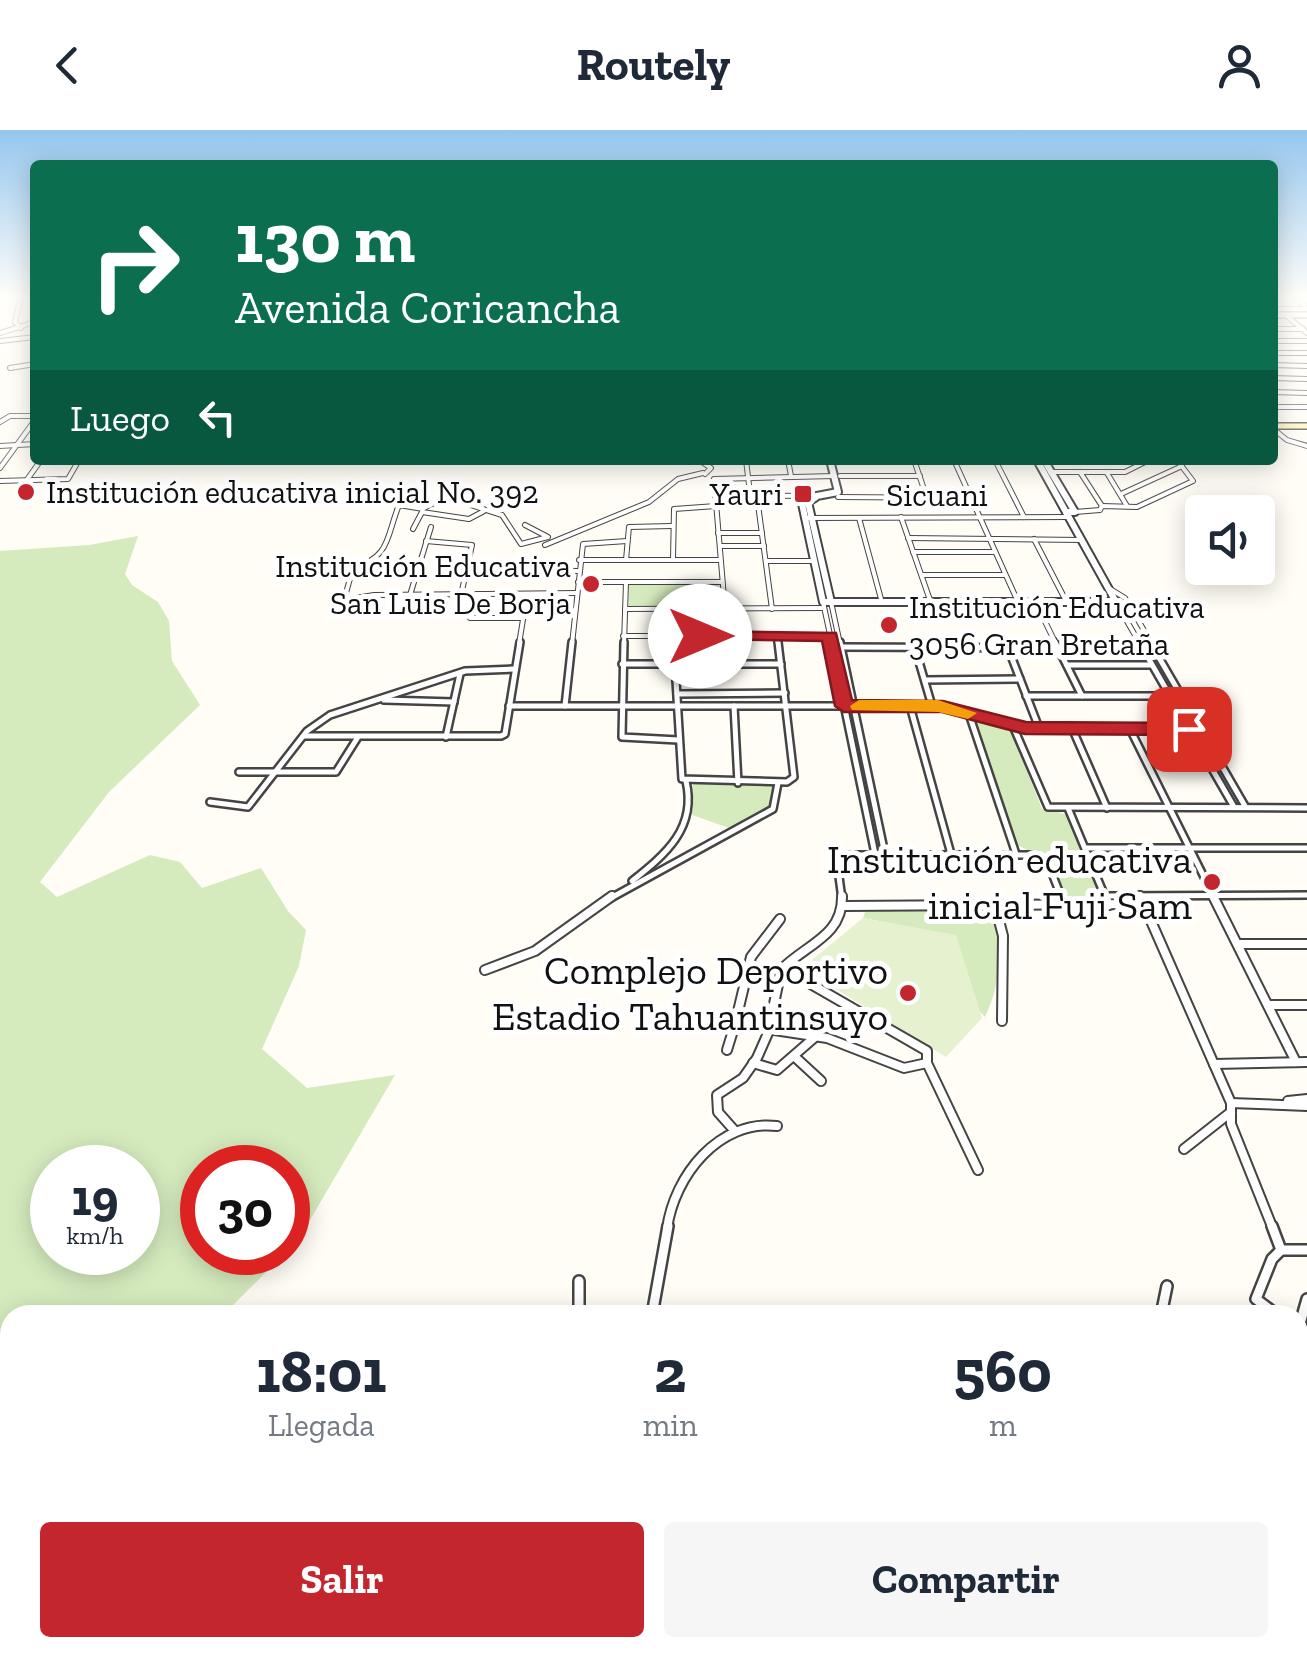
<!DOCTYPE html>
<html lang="es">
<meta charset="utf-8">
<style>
:root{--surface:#fff;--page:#f6f6f7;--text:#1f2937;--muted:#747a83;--accent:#c4262e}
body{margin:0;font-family:"Zilla Slab",serif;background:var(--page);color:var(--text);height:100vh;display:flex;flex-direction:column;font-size:38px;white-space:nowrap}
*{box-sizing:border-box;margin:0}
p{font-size:32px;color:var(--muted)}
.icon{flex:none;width:55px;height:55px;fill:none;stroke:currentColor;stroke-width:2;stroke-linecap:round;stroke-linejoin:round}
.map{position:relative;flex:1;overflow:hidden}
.details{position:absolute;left:0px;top:1175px;width:1308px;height:352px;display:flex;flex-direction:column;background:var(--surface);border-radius:30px 30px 0 0;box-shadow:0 5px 25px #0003}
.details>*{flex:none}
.guide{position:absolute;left:30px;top:30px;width:1248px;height:305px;border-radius:10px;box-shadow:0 5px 25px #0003;background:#0b6e4f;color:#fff;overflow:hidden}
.tools{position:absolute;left:1185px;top:365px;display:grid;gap:20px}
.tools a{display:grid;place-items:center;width:90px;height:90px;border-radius:10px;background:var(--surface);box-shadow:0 5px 25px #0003;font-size:50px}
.speed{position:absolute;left:30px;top:1015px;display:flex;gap:20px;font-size:50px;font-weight:700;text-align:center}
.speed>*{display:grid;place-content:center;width:130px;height:130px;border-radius:50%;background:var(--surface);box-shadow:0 5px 25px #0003;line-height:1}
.speed small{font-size:25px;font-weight:400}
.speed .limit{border:15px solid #d22;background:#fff;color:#111}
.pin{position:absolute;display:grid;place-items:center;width:85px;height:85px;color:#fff;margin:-42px;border-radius:20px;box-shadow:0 5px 15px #0006}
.me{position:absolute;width:110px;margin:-55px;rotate:90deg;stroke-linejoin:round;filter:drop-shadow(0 0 8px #0008)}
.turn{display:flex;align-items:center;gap:35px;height:210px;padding:0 40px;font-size:45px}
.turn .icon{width:130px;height:130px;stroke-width:2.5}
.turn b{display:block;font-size:70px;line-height:85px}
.then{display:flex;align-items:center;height:95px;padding:0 40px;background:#0003;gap:20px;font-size:38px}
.eta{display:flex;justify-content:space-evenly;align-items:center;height:170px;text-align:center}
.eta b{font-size:60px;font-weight:700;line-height:70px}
.primary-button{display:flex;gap:20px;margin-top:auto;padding:20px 40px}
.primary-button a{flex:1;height:115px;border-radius:10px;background:var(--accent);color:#fff;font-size:40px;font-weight:700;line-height:115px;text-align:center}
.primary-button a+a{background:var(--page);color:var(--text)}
header{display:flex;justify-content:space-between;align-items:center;height:130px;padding:0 40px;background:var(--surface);font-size:45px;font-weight:700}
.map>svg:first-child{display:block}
.green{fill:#d5ebbd;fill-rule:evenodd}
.pitch{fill:#e6f2cf}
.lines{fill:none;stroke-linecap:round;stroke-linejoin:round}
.minor-far3-casing{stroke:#444;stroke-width:6}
.minor-far2-casing{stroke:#444;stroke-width:10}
.minor-far1-casing{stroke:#444;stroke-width:12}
.minor-casing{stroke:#444;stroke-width:14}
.tertiary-far1-casing{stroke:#444;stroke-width:8}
.tertiary-casing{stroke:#444;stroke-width:10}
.secondary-casing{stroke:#333;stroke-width:8}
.minor-far3{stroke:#fff;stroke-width:4}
.minor-far2{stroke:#fff;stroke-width:5}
.minor-far1{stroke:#fff;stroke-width:8}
.minor{stroke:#fff;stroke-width:9}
.tertiary-far1{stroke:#fff;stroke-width:5}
.tertiary{stroke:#fff;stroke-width:6}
.secondary{stroke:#fff6b0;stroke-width:5}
.route{fill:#c4262e;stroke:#7f191e;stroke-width:2.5}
.slow{fill:#f59e0b}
.poi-dot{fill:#c4262e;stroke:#fff;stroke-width:4}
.labels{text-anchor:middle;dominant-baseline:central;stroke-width:10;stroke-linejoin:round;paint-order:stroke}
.far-poi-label{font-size:32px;fill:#111;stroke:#fff;text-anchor:start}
.far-street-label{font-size:32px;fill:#111;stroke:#fff}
.poi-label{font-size:40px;fill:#111;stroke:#fff;text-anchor:end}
</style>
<header><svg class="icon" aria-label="back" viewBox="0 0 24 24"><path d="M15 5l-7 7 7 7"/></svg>Routely<svg class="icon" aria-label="person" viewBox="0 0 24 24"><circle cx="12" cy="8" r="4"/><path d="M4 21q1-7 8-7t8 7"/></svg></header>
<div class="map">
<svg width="1307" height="1527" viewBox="0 0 1307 1527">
<rect width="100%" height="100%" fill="#fffdf5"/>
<g class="green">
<path d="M138 406 125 444 132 455 158 472 169 491 172 531 200 575 109 662 40 752 57 767 150 725 180 732 202 758 261 738 288 781 306 800 299 836 262 919 307 958 395 945 300 1107 288 1120V1038H202V1122L285 1123 223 1185H10V1402L0 1413V421L89 415ZM52 1038H138V1122H52Z"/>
<polygon points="719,454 721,477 629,477 629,455"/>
<polygon points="981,588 1012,603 1042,679 1065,684 1101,769 1067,770 1051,731 1015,714 975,590"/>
<polygon points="693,654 775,654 774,673 732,699 692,685"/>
<path d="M925 779 993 781C1003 816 1001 854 985 887L894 794 863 788 865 782Z"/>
</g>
<polygon class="pitch" points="863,788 956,805 982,888 946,927 802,838"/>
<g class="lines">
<g class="minor-far3-casing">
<g id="minor-far3">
<polyline points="21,166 15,192 21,198"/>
<polyline points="1293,166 1304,175"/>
<polyline points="1272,179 1307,179"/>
<polyline points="1288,187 1307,203"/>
<polyline points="1272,199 1303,199"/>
<polyline points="0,203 35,192"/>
<polyline points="0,211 35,207"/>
<polyline points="1272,211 1307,211"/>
<polyline points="1272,223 1307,223"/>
<polyline points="1272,235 1307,236"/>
<polyline points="10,238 35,234"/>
<polyline points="1272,248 1307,249"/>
<polyline points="1272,262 1307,263"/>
<polyline points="1272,277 1307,277"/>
<polyline points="0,292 10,286 35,286"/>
<polyline points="1272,298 1287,310 1307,316"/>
<polyline points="0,316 35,314"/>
<polyline points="699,330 711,338 705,344"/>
<polyline points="746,330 750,363 757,367 772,479"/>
<polyline points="788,330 791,346"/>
<polyline points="914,330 927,368"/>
<polyline points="954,330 1018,472"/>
<polyline points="995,330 1024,387"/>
<polyline points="0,338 35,290"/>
<polyline points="1050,342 1125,342 1149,330"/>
<polyline points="1080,342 1102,376"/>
<polyline points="1107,343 1127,376"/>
<polyline points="840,346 920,346"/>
<polyline points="0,351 68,349 79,330"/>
<polyline points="26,351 41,330"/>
<polyline points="1121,364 1182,336"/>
<polyline points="715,365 805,366"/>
<polyline points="838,367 971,368"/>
<polyline points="1075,382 1100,380 1102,376 1137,377 1193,351 1177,330"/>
<polyline points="901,387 931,473"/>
<polyline points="807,388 1069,387"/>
<polyline points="859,388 881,469"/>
<path d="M525 395 548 407 521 414 502 385C476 378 447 361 423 379L399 375C386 407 391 427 353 438L344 470 374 465 577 463"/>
<polyline points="413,399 422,382 469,389 484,381"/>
<polyline points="718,403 762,403"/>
<polyline points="908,408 1082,410"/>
<polyline points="1034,409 1065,469"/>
<polyline points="426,411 472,415 461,465"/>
<polyline points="545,415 649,372 678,349 703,343"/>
<polyline points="720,416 764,416"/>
<polyline points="913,422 995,422"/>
<polyline points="673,429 674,379 716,376"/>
<polyline points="579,430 720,430"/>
<polyline points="626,430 629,397 672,396"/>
<polyline points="766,431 814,431"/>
<polyline points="468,440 579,441"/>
<polyline points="922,445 1005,445"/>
<polyline points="354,447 416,446"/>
<polyline points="578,452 722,452"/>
<polyline points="1107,457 1125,468 1152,514"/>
<polyline points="410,465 431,397"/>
<polyline points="475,465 470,488 523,488"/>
<polyline points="823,472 832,514"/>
<polyline points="831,472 840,514"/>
<polyline points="1116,472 1140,514"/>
<polyline points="1036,473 1056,514"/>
<polyline points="625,479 824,478"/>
<polyline points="725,479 714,349 834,346"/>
<polyline points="421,486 427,465"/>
<polyline points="623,506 832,506"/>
<polyline points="777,506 778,514"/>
<polyline points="519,514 527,465"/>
<polyline points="572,514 583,414 627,411"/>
<polyline points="624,514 626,452"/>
</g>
</g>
<g class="minor-far2-casing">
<g id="minor-far2">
<polyline points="624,512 622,607 678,610"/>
<polyline points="831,512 875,724"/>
<polyline points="840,512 885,724"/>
<polyline points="1055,512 1082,566"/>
<polyline points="1139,512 1234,677"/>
<polyline points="1150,512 1245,676"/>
<polyline points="841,517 1058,518"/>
<polyline points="915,518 932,576"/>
<polyline points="1008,518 1039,598"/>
<polyline points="622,534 781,534"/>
<polyline points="675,534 682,649 787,652 794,647 778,512"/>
<polyline points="1067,535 1151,535"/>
<polyline points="925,550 1020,549"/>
<polyline points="677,564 785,563"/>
<polyline points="1026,566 1168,566"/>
<polyline points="384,570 454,572"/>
<polyline points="509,576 938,576 1025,598 1201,599"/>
<polyline points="565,576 572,512"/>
<polyline points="734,576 738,653"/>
<polyline points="910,576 951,724"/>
<polyline points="969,584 1016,724"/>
<polyline points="1013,596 1048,677 1307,678"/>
<polyline points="1072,598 1107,678"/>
<polyline points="1130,599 1215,769"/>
<polyline points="304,606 501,606 505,604 520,512"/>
<polyline points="446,607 460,544"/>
<polyline points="239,642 336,642 358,607"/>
<polyline points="210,672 248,677 307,601 330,585 465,541 514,539"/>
<polyline points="1068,678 1106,769"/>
<polyline points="1085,718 1307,718"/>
<path d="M632 751C666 724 697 698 686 651"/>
<polyline points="1140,765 1142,769"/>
<polyline points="1105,766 1307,765"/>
<polyline points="609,769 773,679 778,653"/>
<polyline points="842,769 837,732 841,725 1037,725 1048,733 1062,769"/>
</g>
</g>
<g class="minor-far1-casing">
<g id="minor-far1">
<polyline points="1061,766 1064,775"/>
<polyline points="1105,766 1109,775"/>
<polyline points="1140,766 1231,973 1231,994 1273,1099"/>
<polyline points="1213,766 1296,932"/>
<polyline points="995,775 1003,806 1002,891"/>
<polyline points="845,776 1144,774"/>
<polyline points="780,789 751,827 735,894 827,908 904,938 927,933"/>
<polyline points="1238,814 1307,814"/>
<polyline points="783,838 927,921 927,933 978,1040"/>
<polyline points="485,840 535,821 612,766"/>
<polyline points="1268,875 1307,875"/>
<polyline points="727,920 735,894"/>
<polyline points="795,927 821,951"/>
<polyline points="753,933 777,940 815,907"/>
<polyline points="1214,934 1307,932"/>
<polyline points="1288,971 1307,969"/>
<polyline points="1231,973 1307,976"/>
<path d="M734 1000 718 982 717 965 743 948 757 928 768 903 781 840C804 815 843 807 842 766"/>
<polyline points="1184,1019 1231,982"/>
<path d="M667 1099C674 1046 719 989 777 996"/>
</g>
</g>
<g class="minor-casing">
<g id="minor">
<polyline points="1272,1096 1281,1120"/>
<polyline points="1281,1120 1307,1120"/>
<polyline points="579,1151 579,1185"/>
<polyline points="652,1185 668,1096"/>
<polyline points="1161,1185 1167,1156"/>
<polyline points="1277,1185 1256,1169 1272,1129 1281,1120"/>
<polyline points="1298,1201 1307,1169"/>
<polyline points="1218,1518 1227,1527"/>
<polyline points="1269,1518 1271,1527"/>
</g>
</g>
<g class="tertiary-far1-casing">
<polyline id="tertiary-far1" points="1272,185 1307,185"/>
</g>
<g class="tertiary-casing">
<g id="tertiary">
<polyline points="830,330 838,362 801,369 823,472 1116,472 1037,330"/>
<polyline points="1044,330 1075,382 1066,382"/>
<polyline points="815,368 808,372 831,472"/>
</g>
</g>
<g class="secondary-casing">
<polyline id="secondary" points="1272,296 1307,296"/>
</g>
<use href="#minor-far3" class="minor-far3"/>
<use href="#minor-far2" class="minor-far2"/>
<use href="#minor-far1" class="minor-far1"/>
<use href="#minor" class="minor"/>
<use href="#tertiary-far1" class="tertiary-far1"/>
<use href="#tertiary" class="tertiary"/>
<use href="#secondary" class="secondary"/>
</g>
<linearGradient id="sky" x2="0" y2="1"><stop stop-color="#95c6ee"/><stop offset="0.44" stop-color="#fffefa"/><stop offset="1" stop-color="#fffefa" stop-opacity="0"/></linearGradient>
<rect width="1307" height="380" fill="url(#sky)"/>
<polygon class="route" points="700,501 836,503 852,570 943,571 1026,592 1189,593 1198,599 1189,605 1025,604 942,582 844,582 835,576 822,511 694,509 692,506"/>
<polygon class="slow" points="859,570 938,570 977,583 968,589 938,582 852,580 850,576"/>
<g class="poi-dot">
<circle cx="26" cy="362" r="10"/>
<rect x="793" y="354" width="20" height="20" rx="5"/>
<circle cx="591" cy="454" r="10"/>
<circle cx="889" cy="495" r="10"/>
<circle cx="1212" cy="752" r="10"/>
<circle cx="908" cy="863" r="10"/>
</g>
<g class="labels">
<g class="far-poi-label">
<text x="46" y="362">Institución educativa inicial No. 392</text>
<text x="783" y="364" text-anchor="end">Yauri</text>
<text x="571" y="436" text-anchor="end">Institución Educativa<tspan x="571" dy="37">San Luis De Borja</tspan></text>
<text x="909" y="477">Institución Educativa<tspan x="909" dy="37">3056 Gran Bretaña</tspan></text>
</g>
<g class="far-street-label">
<text x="937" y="365">Sicuani</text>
</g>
<g class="poi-label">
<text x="1192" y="729">Institución educativa<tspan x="1192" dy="46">inicial Fuji Sam</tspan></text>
<text x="888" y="840">Complejo Deportivo<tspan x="888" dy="46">Estadio Tahuantinsuyo</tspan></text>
</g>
</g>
</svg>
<div class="tools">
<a><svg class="icon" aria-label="sound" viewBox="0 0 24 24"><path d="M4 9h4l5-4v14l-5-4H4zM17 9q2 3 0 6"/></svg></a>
</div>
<div class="speed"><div>19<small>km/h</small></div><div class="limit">30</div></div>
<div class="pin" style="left:1189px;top:599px;background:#d93025"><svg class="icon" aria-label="arrive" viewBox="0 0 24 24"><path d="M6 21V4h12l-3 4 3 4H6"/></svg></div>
<svg class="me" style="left:700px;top:506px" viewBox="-20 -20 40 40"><circle r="19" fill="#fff"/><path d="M0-13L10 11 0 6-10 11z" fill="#c4262e"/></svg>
<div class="guide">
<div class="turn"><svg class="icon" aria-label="right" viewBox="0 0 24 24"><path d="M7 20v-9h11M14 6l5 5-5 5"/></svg><div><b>130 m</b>Avenida Coricancha</div></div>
<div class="then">Luego<svg class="icon" aria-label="left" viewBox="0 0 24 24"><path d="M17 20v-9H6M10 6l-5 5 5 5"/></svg></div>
</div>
<section class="details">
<div class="eta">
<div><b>18:01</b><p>Llegada</p></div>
<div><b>2</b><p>min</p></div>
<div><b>560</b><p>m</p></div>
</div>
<div class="primary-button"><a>Salir</a><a>Compartir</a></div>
</section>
</div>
